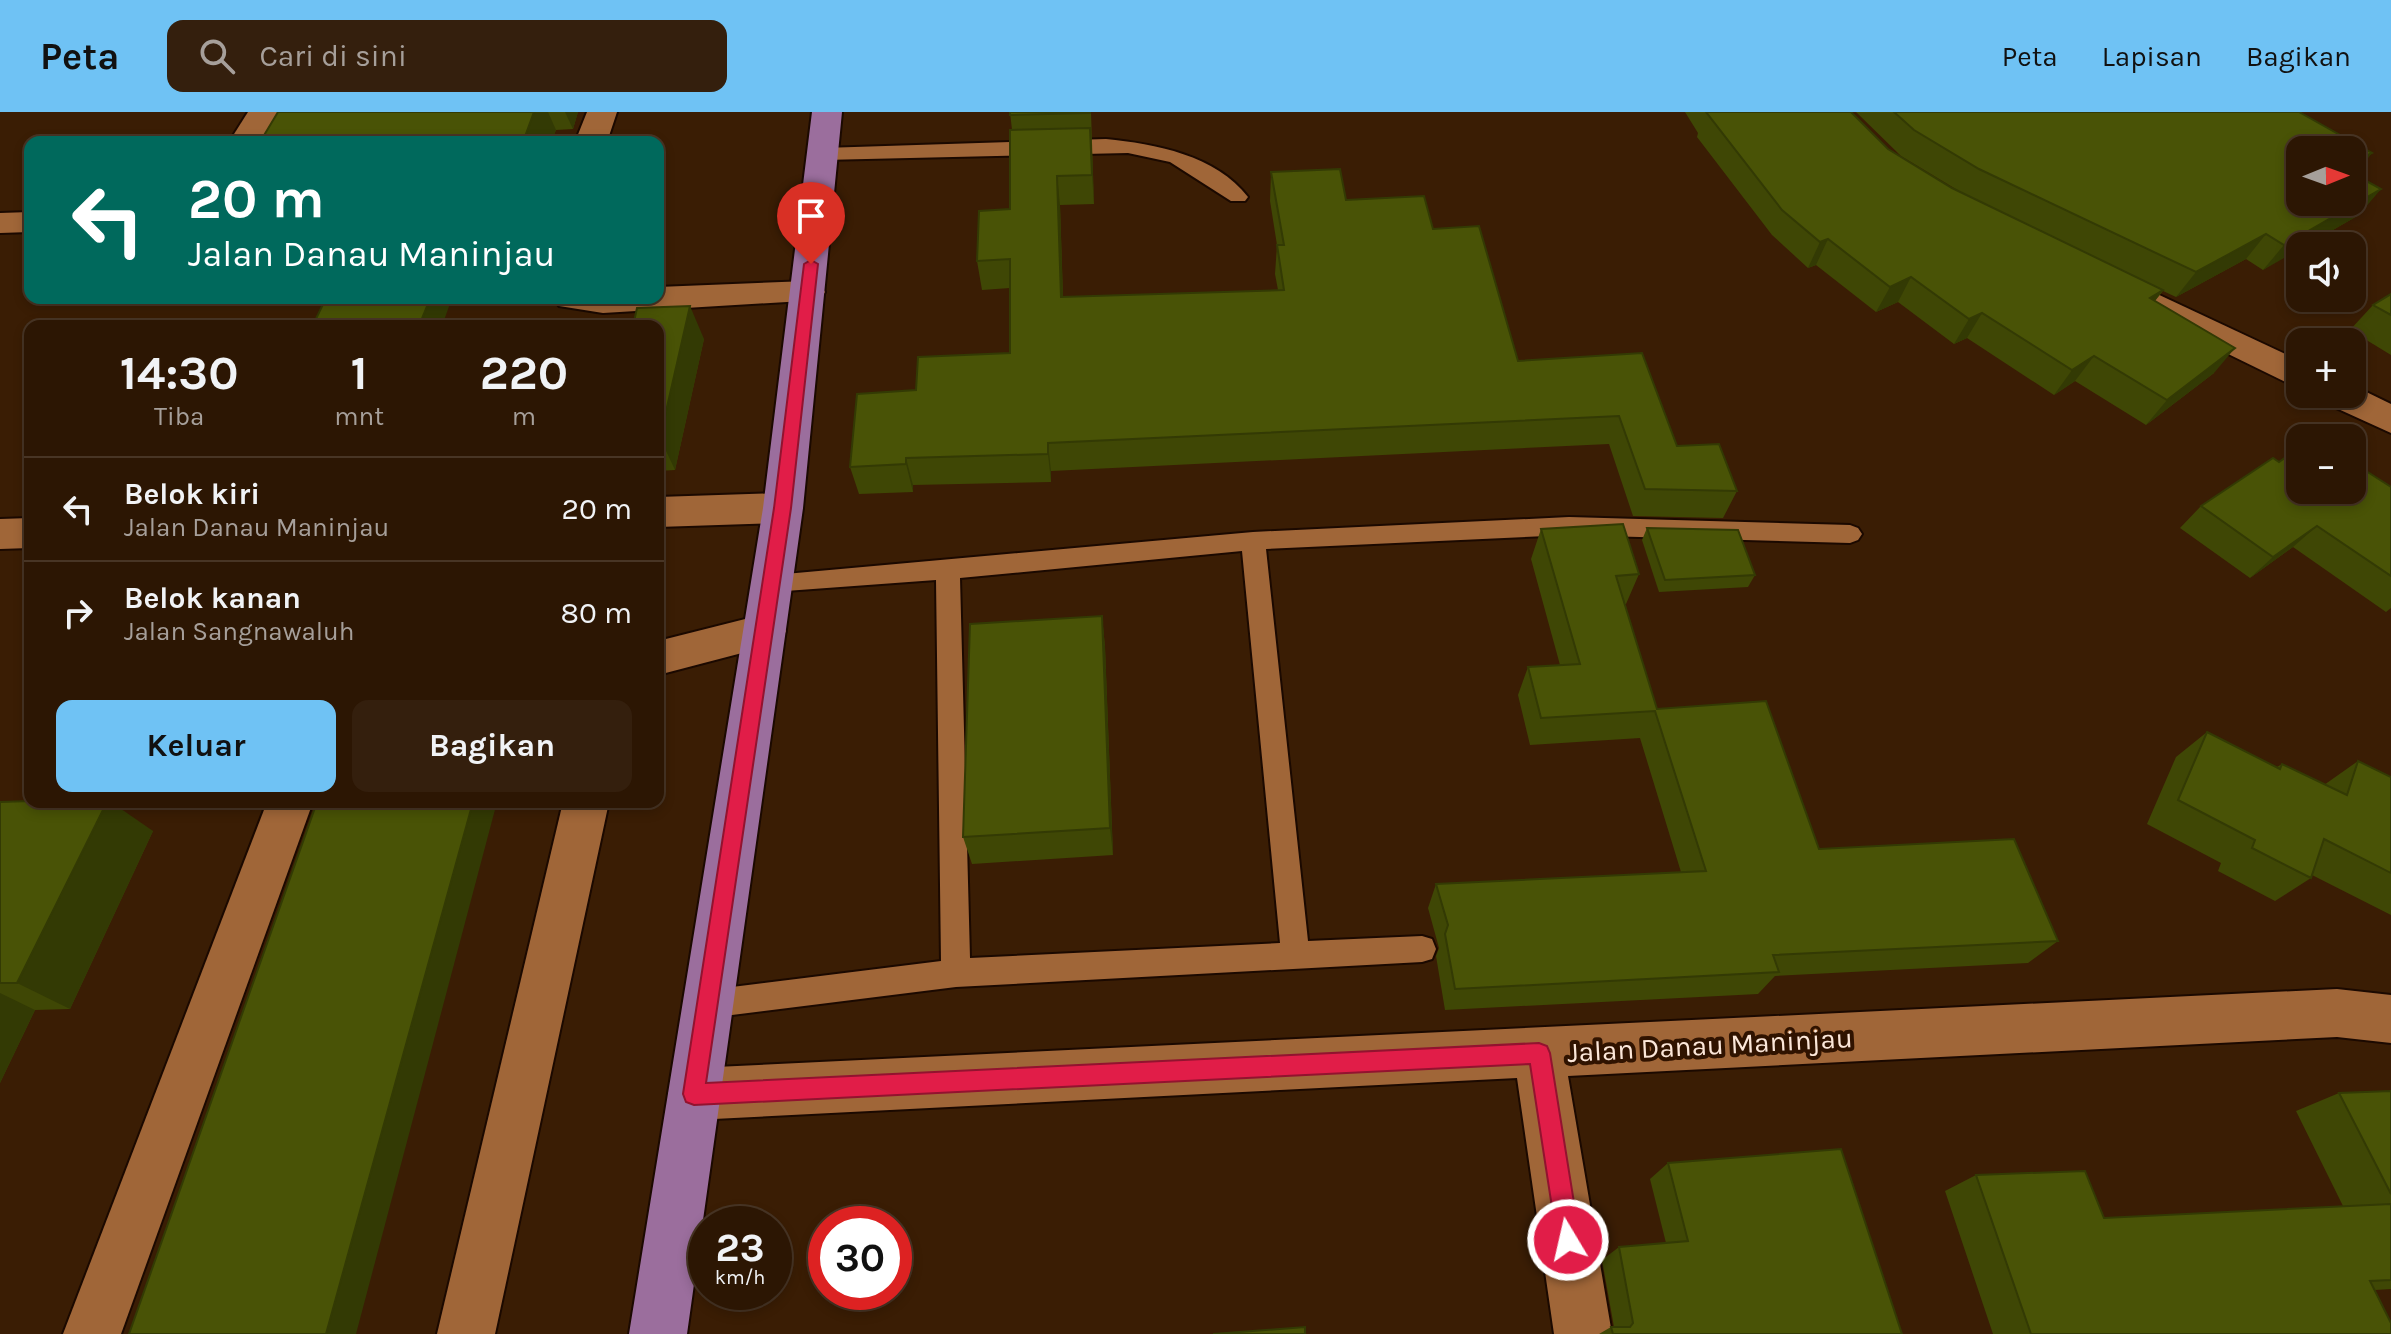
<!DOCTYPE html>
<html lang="id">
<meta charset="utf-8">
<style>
:root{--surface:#2c1603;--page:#341f0d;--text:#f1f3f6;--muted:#a69f9a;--line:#483525;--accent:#6fc2f4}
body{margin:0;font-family:Karla,sans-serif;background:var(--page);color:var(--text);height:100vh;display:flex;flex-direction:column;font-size:30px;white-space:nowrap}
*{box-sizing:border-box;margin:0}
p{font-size:26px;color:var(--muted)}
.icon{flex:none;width:44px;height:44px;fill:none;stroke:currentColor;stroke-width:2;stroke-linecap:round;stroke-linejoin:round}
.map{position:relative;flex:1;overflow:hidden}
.details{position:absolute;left:24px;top:208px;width:640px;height:488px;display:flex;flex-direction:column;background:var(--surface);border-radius:16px;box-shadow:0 4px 12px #0003,0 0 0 2px var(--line)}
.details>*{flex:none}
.guide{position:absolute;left:24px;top:24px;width:640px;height:168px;border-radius:16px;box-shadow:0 4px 12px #0003,0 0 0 2px var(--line);background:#00695c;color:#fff;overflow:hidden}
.needle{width:52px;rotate:89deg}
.tools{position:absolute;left:2286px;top:24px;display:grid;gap:16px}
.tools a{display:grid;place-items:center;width:80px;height:80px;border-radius:16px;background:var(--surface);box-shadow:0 4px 12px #0003,0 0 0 2px var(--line);font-size:40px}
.speed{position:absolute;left:688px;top:1094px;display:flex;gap:16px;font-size:40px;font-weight:700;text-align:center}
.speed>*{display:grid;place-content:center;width:104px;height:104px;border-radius:50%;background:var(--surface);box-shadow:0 4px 12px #0003,0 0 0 2px var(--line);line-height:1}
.speed small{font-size:20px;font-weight:400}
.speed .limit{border:12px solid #d22;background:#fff;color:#111}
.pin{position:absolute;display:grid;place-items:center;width:68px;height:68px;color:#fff;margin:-82px -34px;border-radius:50% 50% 50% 0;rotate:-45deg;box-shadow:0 0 8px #0007}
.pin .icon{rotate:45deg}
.me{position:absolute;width:88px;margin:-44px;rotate:351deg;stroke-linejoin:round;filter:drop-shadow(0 0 6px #0008)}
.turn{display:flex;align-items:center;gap:28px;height:168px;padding:0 32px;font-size:36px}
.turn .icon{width:104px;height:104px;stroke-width:2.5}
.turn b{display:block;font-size:56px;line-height:68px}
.eta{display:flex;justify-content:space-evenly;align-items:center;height:136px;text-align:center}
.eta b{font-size:48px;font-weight:700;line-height:56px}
.cta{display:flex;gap:16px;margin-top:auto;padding:16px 32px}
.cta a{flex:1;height:92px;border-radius:16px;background:var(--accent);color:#111;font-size:32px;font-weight:700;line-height:92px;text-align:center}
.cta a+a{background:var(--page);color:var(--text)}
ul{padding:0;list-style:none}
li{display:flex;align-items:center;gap:24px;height:104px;padding:0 32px;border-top:2px solid var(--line)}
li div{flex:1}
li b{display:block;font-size:30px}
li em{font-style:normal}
header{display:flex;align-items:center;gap:48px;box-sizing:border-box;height:112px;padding:0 40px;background:var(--accent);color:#111}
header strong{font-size:38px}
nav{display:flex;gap:44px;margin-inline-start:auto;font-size:28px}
.search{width:560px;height:72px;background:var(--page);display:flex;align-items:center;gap:20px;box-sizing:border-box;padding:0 28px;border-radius:16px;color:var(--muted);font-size:30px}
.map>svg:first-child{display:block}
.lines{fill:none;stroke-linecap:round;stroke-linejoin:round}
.lane-casing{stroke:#1b0900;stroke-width:4}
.street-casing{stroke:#1b0900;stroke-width:4}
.primary-casing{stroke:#1b0900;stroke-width:4}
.lane{fill:#a06638;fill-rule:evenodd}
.street{fill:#a06638;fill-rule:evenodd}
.primary{fill:#9b6e9d;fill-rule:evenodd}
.wall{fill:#3f4705}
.shaded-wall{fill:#333a04}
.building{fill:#495306;stroke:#333a04;stroke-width:2}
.route{fill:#e11d48;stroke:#92132f;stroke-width:2}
.labels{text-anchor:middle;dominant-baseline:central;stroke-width:8;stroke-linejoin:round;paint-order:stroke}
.street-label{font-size:28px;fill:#fce7d9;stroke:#301300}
</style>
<header>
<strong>Peta</strong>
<div class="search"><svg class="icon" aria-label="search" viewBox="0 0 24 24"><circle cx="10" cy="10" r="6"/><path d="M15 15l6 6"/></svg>Cari di sini</div>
<nav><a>Peta</a><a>Lapisan</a><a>Bagikan</a></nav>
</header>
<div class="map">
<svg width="2391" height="1222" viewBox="0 0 2391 1222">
<rect width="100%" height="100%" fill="#3a1d04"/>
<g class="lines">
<g class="lane-casing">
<g id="lane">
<path d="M1106 27C1155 32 1216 43 1248 85L1245 89H1231L1170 50 1128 41 823 48 814 42 823 36Z"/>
<path d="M1569 405 1850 413 1858 416 1862 422 1858 428 1850 431 1569 423 1266 437 1308 829 1422 824 1432 827 1436 837 1432 847 1422 850 956 875 708 906 698 902 693 892 698 882 708 878 941 849 936 468 772 480 763 478 760 471 763 464 1253 420ZM1242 439 1280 831 970 846 960 466Z"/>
</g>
</g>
<g class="street-casing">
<g id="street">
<polygon points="248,0 278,0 261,30 229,30"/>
<polygon points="587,0 617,0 607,30 575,30"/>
<polygon points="30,100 30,120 0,121 0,101"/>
<polygon points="808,169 820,172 825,180 820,188 603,201 559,194 554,186 658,186 658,175"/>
<polygon points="2138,173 2300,249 2300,277 2126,192 2121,184 2126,176"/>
<polygon points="2352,273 2391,292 2391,321 2325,291 2320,282 2352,282"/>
<polygon points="783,381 797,386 803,396 797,406 783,411 658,415 658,385"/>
<polygon points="30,406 30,436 0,437 0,407"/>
<polygon points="765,502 780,507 786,519 780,531 658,563 658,529"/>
<polygon points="267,690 313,690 121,1222 63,1222"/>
<polygon points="563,690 609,690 495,1222 437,1222"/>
<polygon points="2337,877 2391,883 2391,931 2337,925 1568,964 1612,1222 1554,1222 1517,966 694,1008 676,1000 668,982 676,964 694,956"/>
</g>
</g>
<g class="primary-casing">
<polygon id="primary" points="812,0 842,0 803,396 687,1222 629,1222 763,396"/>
</g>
<use href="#lane" class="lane"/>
<use href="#street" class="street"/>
<use href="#primary" class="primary"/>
</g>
<g class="wall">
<polygon points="278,0 578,0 573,17 556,18 551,30 260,30"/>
<polygon points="1010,0 1091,0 1094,92 1060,93 1063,185 1278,178 1275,162 1277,133 1270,89 1271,60 1346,88 1433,117 1518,249 1677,334 1737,379 1723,406 1633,404 1609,332 1051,359 1051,370 913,373 913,380 859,382 850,355 916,278 1010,241 1010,176 982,178 977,149 1010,97 1012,18"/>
<polygon points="1685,0 1851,0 1888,37 1952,76 1964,82 1901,44 1856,0 2299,0 2372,41 2354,62 2359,103 2305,134 2300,134 2263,158 2246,147 2176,185 2163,179 2155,189 2214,261 2146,313 2075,269 2054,283 1967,226 1954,232 1898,190 1876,200 1816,153 1808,156 1772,123 1697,25 1698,21"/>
<polygon points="2391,182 2391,243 2350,218 2373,193"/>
<polygon points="658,214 704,227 675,358 658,359"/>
<polygon points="2279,350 2391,375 2391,496 2386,500 2293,435 2250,466 2180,416 2201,394"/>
<polygon points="1647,416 1755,463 1748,475 1659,480 1642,428"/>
<polygon points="1541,417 1639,462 1626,492 1624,492 1657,597 1819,737 2058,829 2028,851 1775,864 1758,882 1445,898 1436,844 1439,836 1428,796 1436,772 1681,760 1640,626 1530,633 1518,583 1528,555 1560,553 1531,447"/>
<polygon points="1102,504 1105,535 1113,743 972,752 963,725"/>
<polygon points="2207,620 2277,655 2282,652 2324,673 2358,649 2391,665 2391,803 2312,763 2311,766 2275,789 2218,759 2221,751 2147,712 2176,645"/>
<polygon points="0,690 153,719 70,897 35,898 0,971"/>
<polygon points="2391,979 2391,1177 2375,1178 2391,1222 1993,1222 1945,1079 1976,1063 2104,1106 2343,1094 2296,999 2339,981"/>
<polygon points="1668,1051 1902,1222 1599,1222 1611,1215 1614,1215 1602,1148 1619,1135 1666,1131 1650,1067"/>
</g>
<g class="shaded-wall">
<polygon points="534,0 548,0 556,18 551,30 523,30"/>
<polygon points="565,0 578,0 573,17"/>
<polygon points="1090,16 1092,45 1094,92 1092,63"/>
<polygon points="2372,41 2352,65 2352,51"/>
<polygon points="1057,64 1060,93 1064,214 1061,185"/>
<polygon points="2381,77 2359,103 2305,134 2300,134 2300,137 2263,158 2284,133"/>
<polygon points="2266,122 2246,147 2176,185 2196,160"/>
<polygon points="1828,127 1816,153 1808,156 1820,130"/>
<polygon points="1911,165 1898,190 1876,200 1890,175"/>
<polygon points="2163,178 2144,203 2150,186"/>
<polygon points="419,186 452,186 442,214 419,214 416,192"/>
<polygon points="690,194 704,227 675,358 660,326"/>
<polygon points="1982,201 1967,226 1954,232 1969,207"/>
<polygon points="2235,236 2214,261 2146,313 2167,288"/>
<polygon points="2094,244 2075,269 2054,283 2072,258"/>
<polygon points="1048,331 1051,359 1051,370 1048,342"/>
<polygon points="906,346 913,373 913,380 906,352"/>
<polygon points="2317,414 2293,435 2250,466 2273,445"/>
<polygon points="1102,504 1105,535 1113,743 1110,716"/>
<polygon points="107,690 111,690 153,719 70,897 17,871"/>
<polygon points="473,690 497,690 356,1222 326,1222"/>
<polygon points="0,881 35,898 0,971"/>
</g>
<g class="building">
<polygon points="278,0 534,0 523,30 260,30"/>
<polygon points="1010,0 1090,0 1090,1 1010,3"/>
<polygon points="1706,0 1851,0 1888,37 1952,76 2163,178 2150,186 2235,236 2167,288 2094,244 2072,258 1982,201 1969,207 1911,165 1890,175 1828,127 1820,130 1782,98"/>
<polygon points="1894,0 2299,0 2372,41 2352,51 2352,38 2300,38 2300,90 2352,90 2352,61 2381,77 2284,133 2266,122 2196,160 1979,57 1914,18"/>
<polygon points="1090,16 1092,63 1057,64 1061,185 1284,178 1277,133 1284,133 1271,60 1340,57 1346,88 1424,84 1433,117 1479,114 1518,249 1642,241 1677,334 1719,332 1737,379 1645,377 1619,304 1048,331 1048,342 906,346 906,352 850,355 857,282 916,278 918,245 1010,241 1010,147 977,149 979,99 1010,97 1010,18"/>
<polygon points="2391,182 2391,203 2373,193"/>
<polygon points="326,186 419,186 416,192 428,192 419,214 252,214 314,211"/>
<polygon points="690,194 660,326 658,326 658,214 633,214 637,196"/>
<polygon points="2300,335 2300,378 2352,378 2352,350 2391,375 2391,464 2317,414 2273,445 2201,394 2273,346 2279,350"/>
<polygon points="1623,412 1639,462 1616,464 1657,597 1766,589 1819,737 2014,727 2058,829 1773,843 1779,860 1455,877 1445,822 1448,813 1436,772 1706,759 1655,599 1541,606 1528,555 1580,552 1541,417"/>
<polygon points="1647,416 1738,418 1755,463 1665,468"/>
<polygon points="1102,504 1110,716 963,725 970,512"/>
<polygon points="2207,620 2280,657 2282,652 2347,683 2358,649 2391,665 2391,761 2324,727 2311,766 2252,736 2255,728 2178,688"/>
<polygon points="30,689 107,690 17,871 0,871 0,690"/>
<polygon points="317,690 473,690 326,1222 129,1222"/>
<polygon points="2391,979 2391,1082 2339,981"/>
<polygon points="1841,1037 1902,1222 1613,1222 1611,1215 1630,1215 1633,1211 1619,1135 1688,1129 1668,1051"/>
<polygon points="2085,1059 2104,1106 2391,1092 2391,1168 2370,1169 2391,1211 2391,1222 2031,1222 1976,1063"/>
<polygon points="1305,1215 1305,1222 1213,1222"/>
</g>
<polygon class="route" points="811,148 818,152 791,396 706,971 1539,931 1547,934 1550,941 1580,1128 1576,1136 1568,1140 1560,1136 1557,1128 1530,952 694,993 686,990 683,982 774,396 804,152"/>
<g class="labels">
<g class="street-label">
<text transform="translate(1710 933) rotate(-3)">Jalan Danau Maninjau</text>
</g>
</g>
</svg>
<div class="tools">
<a><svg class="needle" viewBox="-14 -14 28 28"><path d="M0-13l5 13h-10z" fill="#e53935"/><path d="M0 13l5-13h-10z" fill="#a69f9a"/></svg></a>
<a><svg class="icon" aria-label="sound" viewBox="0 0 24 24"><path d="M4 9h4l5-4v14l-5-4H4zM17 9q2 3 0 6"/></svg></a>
<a>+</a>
<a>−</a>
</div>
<div class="speed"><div>23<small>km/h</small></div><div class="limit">30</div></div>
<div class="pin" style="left:811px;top:152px;background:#d93025"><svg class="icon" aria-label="arrive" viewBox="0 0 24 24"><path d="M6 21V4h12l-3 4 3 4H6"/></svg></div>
<svg class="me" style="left:1568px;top:1128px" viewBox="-20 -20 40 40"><circle r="17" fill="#e11d48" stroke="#fff" stroke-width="3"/><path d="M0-11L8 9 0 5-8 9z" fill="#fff"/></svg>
<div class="guide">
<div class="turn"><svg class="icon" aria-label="left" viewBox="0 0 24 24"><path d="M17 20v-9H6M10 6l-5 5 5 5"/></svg><div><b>20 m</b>Jalan Danau Maninjau</div></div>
</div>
<section class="details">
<div class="eta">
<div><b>14:30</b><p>Tiba</p></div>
<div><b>1</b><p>mnt</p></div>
<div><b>220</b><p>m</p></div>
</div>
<ul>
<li><svg class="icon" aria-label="left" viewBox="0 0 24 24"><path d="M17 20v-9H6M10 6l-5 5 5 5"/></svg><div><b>Belok kiri</b><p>Jalan Danau Maninjau</p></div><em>20 m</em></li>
<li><svg class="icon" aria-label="right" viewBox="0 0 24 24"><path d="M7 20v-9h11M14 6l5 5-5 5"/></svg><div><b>Belok kanan</b><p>Jalan Sangnawaluh</p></div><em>80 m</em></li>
</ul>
<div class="cta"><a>Keluar</a><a>Bagikan</a></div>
</section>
</div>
